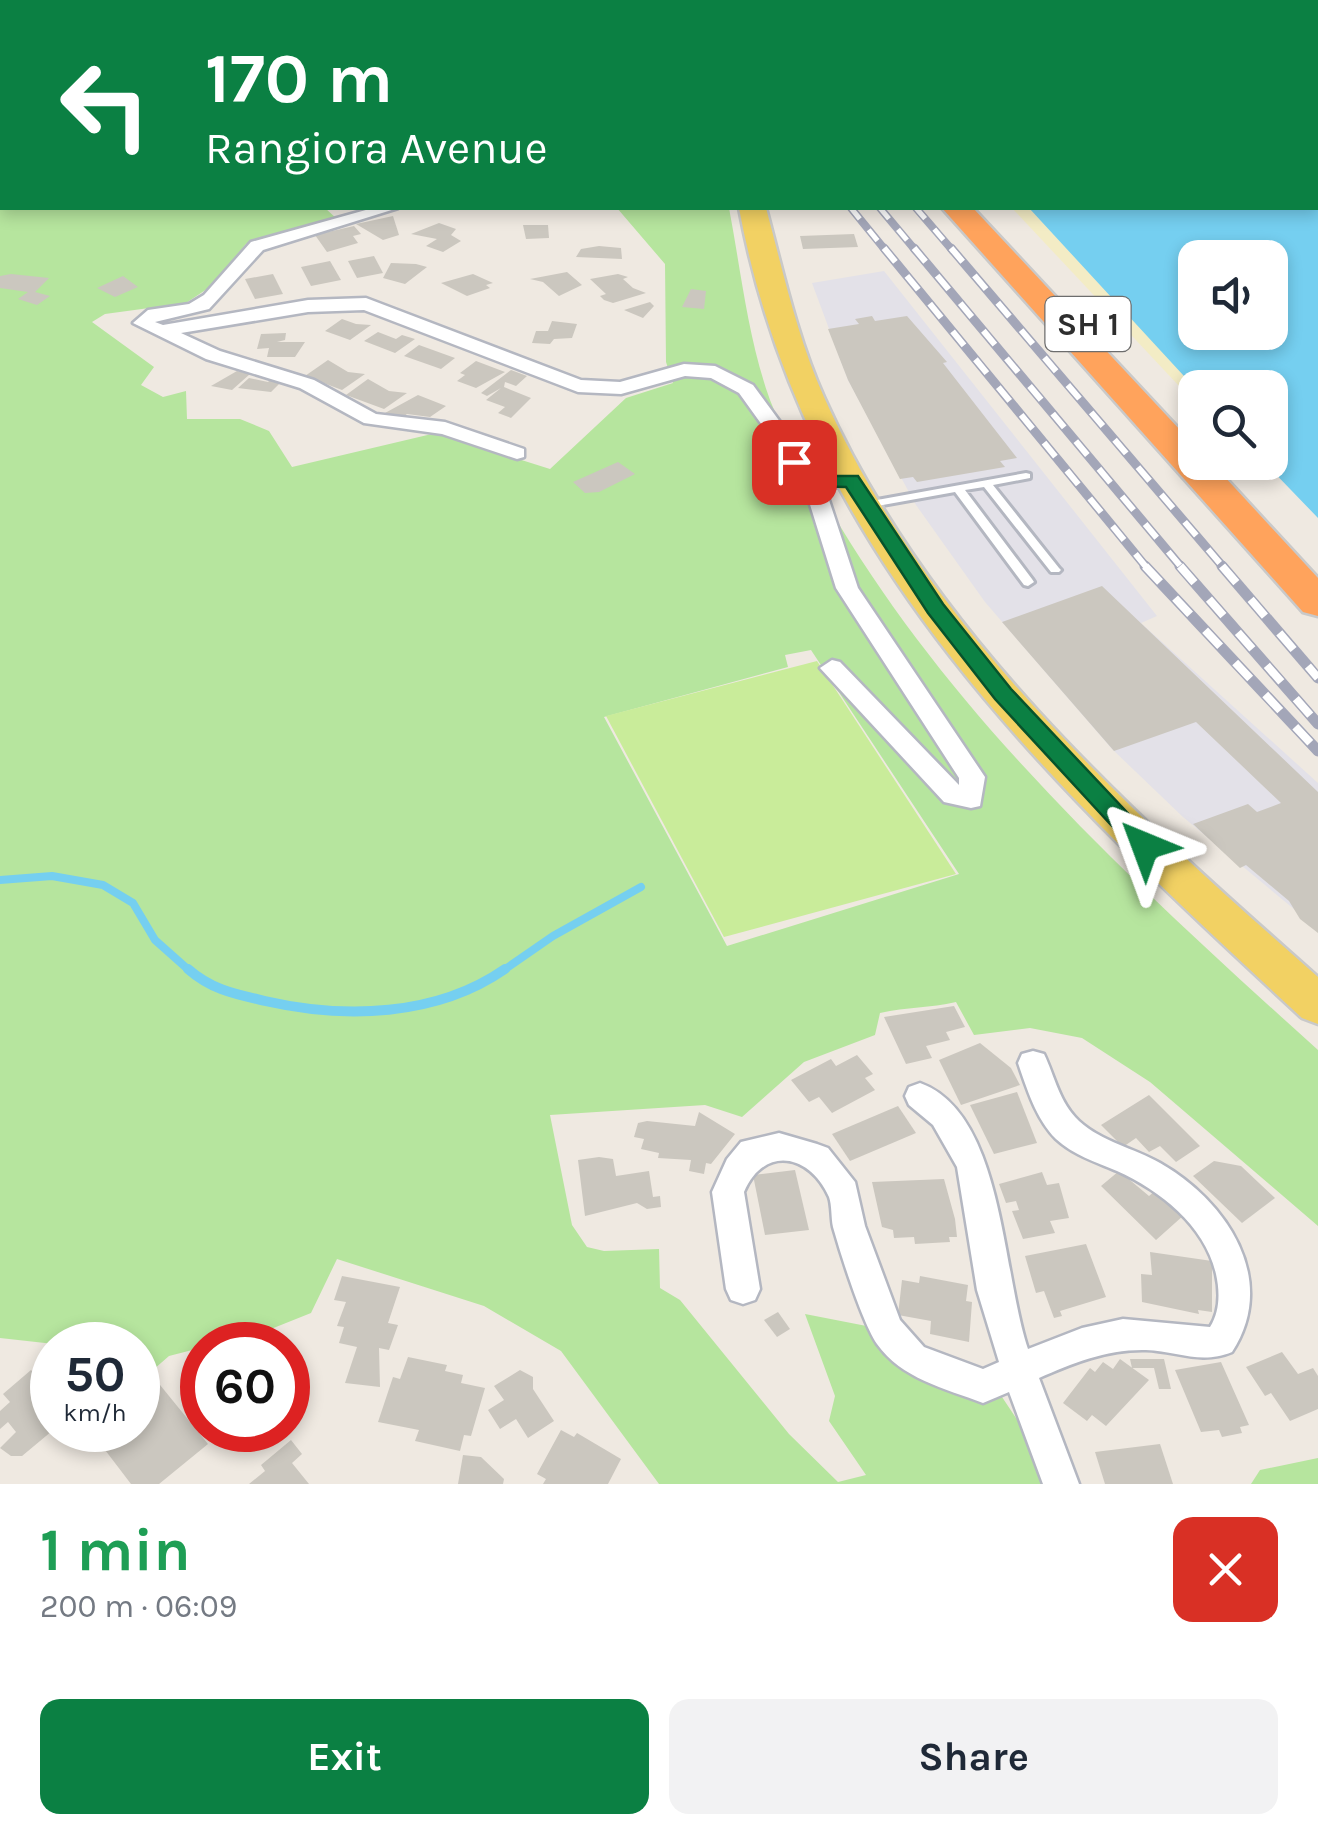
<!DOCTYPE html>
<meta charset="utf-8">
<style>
:root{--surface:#fff;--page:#f2f2f3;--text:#1f2937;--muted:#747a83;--accent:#0b8043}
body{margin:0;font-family:Karla,sans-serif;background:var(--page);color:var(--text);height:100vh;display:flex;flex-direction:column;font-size:38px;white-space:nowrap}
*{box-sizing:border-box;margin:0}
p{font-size:32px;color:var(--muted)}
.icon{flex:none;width:55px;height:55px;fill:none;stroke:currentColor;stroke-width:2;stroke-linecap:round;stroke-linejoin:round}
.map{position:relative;height:1484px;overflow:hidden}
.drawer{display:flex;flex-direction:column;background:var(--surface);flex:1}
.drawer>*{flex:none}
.top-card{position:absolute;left:0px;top:0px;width:1320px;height:210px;box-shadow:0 5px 15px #0003;background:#0b8043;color:#fff;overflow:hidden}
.controls{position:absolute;left:1178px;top:240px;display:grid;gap:20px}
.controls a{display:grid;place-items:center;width:110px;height:110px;border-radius:20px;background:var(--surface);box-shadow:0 5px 15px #0003;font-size:50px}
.speed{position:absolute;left:30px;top:1322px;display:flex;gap:20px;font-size:50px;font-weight:700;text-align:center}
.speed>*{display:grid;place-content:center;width:130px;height:130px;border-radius:50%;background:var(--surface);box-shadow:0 5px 15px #0003;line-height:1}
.speed small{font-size:25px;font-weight:400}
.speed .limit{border:15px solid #d22;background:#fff;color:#111}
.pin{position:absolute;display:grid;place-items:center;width:85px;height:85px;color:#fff;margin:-42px;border-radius:20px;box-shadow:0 5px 15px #0006}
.me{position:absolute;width:110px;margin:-55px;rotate:316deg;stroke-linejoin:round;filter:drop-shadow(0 0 8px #0008)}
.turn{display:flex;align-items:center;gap:35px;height:210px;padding:0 40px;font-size:45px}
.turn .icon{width:130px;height:130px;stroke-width:2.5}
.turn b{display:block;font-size:70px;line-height:85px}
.round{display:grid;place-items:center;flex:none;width:105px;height:105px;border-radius:20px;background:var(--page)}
.overview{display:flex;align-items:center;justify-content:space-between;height:170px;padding:0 40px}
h1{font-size:60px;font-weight:700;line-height:75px;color:#1e9e55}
.cta{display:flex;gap:20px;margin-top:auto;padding:20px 40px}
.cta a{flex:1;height:115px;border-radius:20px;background:var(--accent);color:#fff;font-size:40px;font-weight:700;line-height:115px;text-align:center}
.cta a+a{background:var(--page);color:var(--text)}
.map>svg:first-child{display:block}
.industrial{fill:#e3e1e8}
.green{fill:#b6e59e;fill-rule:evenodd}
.sand{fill:#f3ecc5}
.pitch{fill:#c9ec9a}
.water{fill:#75cff0;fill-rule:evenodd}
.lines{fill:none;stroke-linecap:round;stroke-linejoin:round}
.stream-far1{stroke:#75cff0;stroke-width:8}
.stream{stroke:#75cff0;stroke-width:10}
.building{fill:#cbc7bf}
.service-casing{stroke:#b4b7c1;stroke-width:6}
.minor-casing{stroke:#b4b7c1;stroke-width:5}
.secondary-casing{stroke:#b4b7c1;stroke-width:5}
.primary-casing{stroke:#c9c9c9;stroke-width:5}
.motorway-casing{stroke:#c9c9c9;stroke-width:5}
.service{fill:#fff;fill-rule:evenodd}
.minor{fill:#fff;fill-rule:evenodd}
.secondary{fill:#fff;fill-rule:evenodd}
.primary{fill:#f2d163;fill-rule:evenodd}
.motorway{fill:#ffa35c;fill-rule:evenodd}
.rail-far2-casing{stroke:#a3a6b8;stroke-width:8}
.rail-far1-casing{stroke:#a3a6b8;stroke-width:9}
.rail-casing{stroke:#a3a6b8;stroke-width:11}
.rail-far2{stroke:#fff;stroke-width:5;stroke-dasharray:14;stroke-linecap:butt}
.rail-far1{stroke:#fff;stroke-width:6;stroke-dasharray:18;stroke-linecap:butt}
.rail{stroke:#fff;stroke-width:8;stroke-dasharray:22;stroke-linecap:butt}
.route{fill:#0b8043;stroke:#07532c;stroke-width:2.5}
.labels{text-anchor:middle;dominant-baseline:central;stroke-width:8;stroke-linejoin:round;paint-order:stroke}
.shield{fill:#fff;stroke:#6d6d6d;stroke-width:2.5}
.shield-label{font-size:32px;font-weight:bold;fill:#2e2e2e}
</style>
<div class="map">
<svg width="1318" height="1484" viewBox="0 0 1318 1484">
<rect width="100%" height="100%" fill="#efe9e1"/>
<polygon class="industrial" points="884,271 1157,616 1141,623 1318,783 1318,929 1183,817 1112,749 985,602 916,505 848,380 812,283"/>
<g class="green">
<path d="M0 182 2 208H325L337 219 246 244 210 287 186 303 105 314 92 322 154 367 141 385 163 397 186 391 187 419H240L269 431 292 467 436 433 550 469 626 398 673 383 666 362 665 264 617 208H729C741 271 748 339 770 400 781 430 802 458 817 486 938 706 1133 883 1318 1050V1226L1150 1082 1082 1038 1030 1028 974 1035 956 1002C930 1008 907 1007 880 1013L875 1035 804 1062 742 1117 705 1105 550 1115 572 1225 587 1247 604 1251 659 1249 660 1288 680 1300 789 1434 838 1482 866 1475 829 1421 835 1396 805 1314 887 1330 1000 1394 1060 1484H659L561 1351 484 1306 337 1259 311 1313 266 1331 169 1356 138 1383V1345H63L0 1338ZM811 650 959 874 727 946 604 717 788 667 785 655Z"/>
<polygon points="1318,1458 1318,1484 1251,1484 1260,1470"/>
</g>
<polygon class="sand" points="1012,208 1029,208 1196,387 1195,403"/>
<polygon class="pitch" points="817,661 956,874 724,937 606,716"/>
<path class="water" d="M881 0H1318V518L1265 463 1270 462V388H1195L1029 208H1318V2ZM1195 258H1270V332H1195Z"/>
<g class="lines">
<g class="stream-far1">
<polyline points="0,880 52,876 103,885 133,903 155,940 191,972"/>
<polyline points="501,972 553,936 641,887"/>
</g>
<path class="stream" d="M188 969C212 990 235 994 265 1001 344 1019 436 1017 505 969"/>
</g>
<g class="building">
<polygon points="393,216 399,235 383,240 356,224"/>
<polygon points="439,223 456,229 451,235 461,241 443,252 426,246 437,239 411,234"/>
<polygon points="523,225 548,225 549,238 526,239"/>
<polygon points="354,226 361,234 353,236 358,243 327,252 315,235"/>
<polygon points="854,234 858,247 803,249 800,236"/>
<polygon points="599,246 621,248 622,259 576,257 581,249"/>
<polygon points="374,256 383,273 357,278 348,261"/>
<polygon points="330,261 341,280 311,286 301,267"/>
<polygon points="391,263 416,264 427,267 405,284 383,278"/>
<polygon points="567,272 582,285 559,296 543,282 530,279"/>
<polygon points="11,274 49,278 35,292 50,296 37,305 18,299 28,292 0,288 0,276"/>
<polygon points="273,274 283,294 255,299 245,279"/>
<polygon points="473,274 493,283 486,285 490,288 467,296 441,283"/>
<polygon points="618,274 628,277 623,279 633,288 646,293 613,303 604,300 600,296 606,294 590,279"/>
<polygon points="123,276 138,287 115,297 97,288"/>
<polygon points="691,289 706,291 704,309 682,307"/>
<polygon points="650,302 654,306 643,318 624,310"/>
<polygon points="872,316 875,321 907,316 947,362 943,363 1017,458 1000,461 1005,467 917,482 913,477 900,479 848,380 828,329 859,324 855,319"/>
<polygon points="342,319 356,324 371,325 350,340 325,331"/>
<polygon points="552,321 577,324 572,338 554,339 550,344 532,343 536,331 548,331"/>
<polygon points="378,332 396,339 402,335 415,339 395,353 364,341"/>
<polygon points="286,333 285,340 277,342 305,342 295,357 267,357 269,348 257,349 261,334"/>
<polygon points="419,345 455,358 441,369 404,356"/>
<polygon points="328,360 348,372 365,374 342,390 305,376"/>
<polygon points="476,361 505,372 476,388 457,381 465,375 460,373"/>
<polygon points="511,370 527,376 516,386 505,382 504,387 531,398 511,418 498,413 505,407 486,400 501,388 487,396 481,393"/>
<polygon points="237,371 250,374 232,390 211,386"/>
<polygon points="249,378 268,382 272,378 283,380 271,392 238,388"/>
<polygon points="368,379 389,391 407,393 384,409 346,395"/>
<polygon points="418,395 446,406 430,417 407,414 400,419 385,413"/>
<polygon points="618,462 635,474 599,492 585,493 573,482"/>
<polygon points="1102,586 1318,792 1318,933 1300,919 1289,901 1246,865 1240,868 1193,824 1248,804 1257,812 1281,803 1196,722 1114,751 1002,622"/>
<polygon points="954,1006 965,1027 946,1032 950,1040 926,1046 932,1058 906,1064 884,1017"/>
<polygon points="980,1043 1011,1068 1020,1085 961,1105 939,1060"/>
<polygon points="857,1055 873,1074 865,1078 875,1090 832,1113 819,1097 809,1102 791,1080 831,1059 836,1066"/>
<polygon points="1017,1092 1037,1143 994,1154 970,1105"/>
<polygon points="1149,1095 1200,1146 1176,1162 1160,1146 1149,1152 1136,1138 1123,1147 1101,1125"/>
<polygon points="898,1106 916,1133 850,1161 832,1134"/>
<polygon points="699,1112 735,1134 711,1164 706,1163 704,1174 689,1171 691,1160 658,1158 659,1153 641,1149 644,1139 634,1137 638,1123 647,1121 695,1126"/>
<polygon points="599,1157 613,1159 616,1176 649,1171 653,1197 660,1196 661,1207 647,1209 637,1203 585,1216 578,1160"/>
<polygon points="1214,1161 1241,1166 1275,1198 1242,1223 1193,1176"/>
<polygon points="795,1170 809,1230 765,1235 753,1175"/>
<polygon points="1119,1171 1149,1196 1155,1191 1184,1215 1156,1240 1101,1186"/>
<polygon points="1042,1172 1047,1185 1059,1183 1069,1218 1050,1221 1055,1233 1023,1239 1012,1211 1019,1210 1016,1201 1006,1203 999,1184"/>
<polygon points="944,1179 955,1219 957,1237 949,1237 950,1242 915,1244 914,1237 894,1238 893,1230 882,1227 872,1182"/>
<polygon points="1086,1244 1106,1297 1060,1311 1062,1316 1054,1318 1044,1291 1036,1293 1025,1256"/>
<polygon points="1150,1252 1212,1261 1212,1312 1198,1310 1199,1314 1142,1302 1141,1274 1152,1275"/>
<polygon points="342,1276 400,1287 388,1323 398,1325 389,1350 379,1348 380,1387 345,1383 357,1347 339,1343 344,1327 337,1326 346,1302 334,1300"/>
<polygon points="920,1276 968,1285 966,1301 972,1302 969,1342 930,1334 931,1321 898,1315 902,1280 919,1283"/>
<polygon points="778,1312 790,1329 777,1337 764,1320"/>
<polygon points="1282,1352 1298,1374 1313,1368 1318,1376 1318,1409 1290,1421 1271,1393 1265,1396 1246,1367"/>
<polygon points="408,1357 447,1365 445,1371 463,1375 461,1383 485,1388 471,1436 464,1435 460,1451 415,1441 419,1430 378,1422 393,1377 400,1379"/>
<polygon points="1120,1359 1149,1380 1106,1426 1092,1415 1087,1421 1063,1403 1090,1368 1095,1372 1103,1362 1113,1369"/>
<polygon points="1130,1359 1164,1359 1171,1389 1159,1389 1154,1368 1132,1368"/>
<polygon points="1221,1362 1249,1425 1240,1427 1242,1433 1222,1437 1219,1430 1201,1432 1175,1370"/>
<polygon points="31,1370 39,1378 48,1371 52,1376 52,1431 22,1456 11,1456 0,1448 16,1432 8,1422 0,1429 0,1411 10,1402 3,1394"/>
<polygon points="520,1370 533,1377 533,1389 554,1421 528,1438 516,1419 500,1429 488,1410 504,1400 494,1386"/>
<polygon points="156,1380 208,1444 159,1484 131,1484 99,1442 114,1430 138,1430 138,1394"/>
<polygon points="561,1430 574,1437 577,1433 621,1459 608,1484 543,1484 546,1479 537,1474"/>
<polygon points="291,1440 302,1454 292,1463 309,1484 249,1484 265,1471 261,1465"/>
<polygon points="1160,1444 1173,1484 1105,1484 1095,1452"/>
<polygon points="463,1455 481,1457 504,1479 503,1484 458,1484"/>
</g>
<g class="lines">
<g class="service-casing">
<polygon id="service" points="1026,473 1030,474 1030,478 993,485 1059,568 1061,570 1059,572 1051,572 984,487 965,490 1032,579 1034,582 1028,586 1024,585 955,492 866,508 861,505 866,502"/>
</g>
<g class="minor-casing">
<g id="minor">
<rect x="0" y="106" width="2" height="10"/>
<polygon points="373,208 398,208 263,250 209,309 155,322 163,325 308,300 366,298 581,380 620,382 684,364 715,366 753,385 819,475 851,474 862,480 851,486 825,488 858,588 985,777 980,806 971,808 944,802 820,668 832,660 840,662 959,785 959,778 836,588 803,482 739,393 711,378 685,376 621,394 578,392 364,310 308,312 181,333 220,351 314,380 376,414 445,422 524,449 524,457 517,459 442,434 364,423 300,388 206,359 133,323 148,310 189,304 204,295 251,242"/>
<path d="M1033 1051 1044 1054C1055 1077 1059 1102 1079 1121 1102 1142 1134 1148 1160 1163 1227 1201 1279 1280 1232 1352 1201 1365 1177 1351 1146 1350 1108 1349 1073 1363 1039 1378L1079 1484H1043L1009 1392 983 1403C944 1388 902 1379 877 1344 862 1322 841 1255 833 1227 831 1218 832 1205 829 1197 810 1154 764 1145 744 1192L760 1289 755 1300 743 1304 731 1300 726 1289 712 1192 727 1159 741 1142 779 1133 817 1144 828 1148 855 1182 865 1226 900 1320 924 1347 983 1369 999 1362 977 1290 957 1167 933 1125 909 1105 905 1096 909 1087 920 1083C1004 1113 1002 1274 1028 1349L1082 1328 1123 1319 1210 1327C1220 1311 1220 1292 1216 1274 1205 1226 1161 1191 1117 1171 1096 1162 1073 1155 1056 1139 1036 1119 1027 1089 1018 1063L1022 1054Z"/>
</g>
</g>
<g class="secondary-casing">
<polygon id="secondary" points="604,0 624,0 626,2 606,2"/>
</g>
<g class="primary-casing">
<g id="primary">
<polygon points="620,0 643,0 644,2 622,2"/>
<path d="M739 208H766C783 271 797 337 824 397 929 632 1128 809 1318 977V1024L1302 1018C1052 787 804 557 739 208Z"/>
</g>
</g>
<g class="motorway-casing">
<g id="motorway">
<polygon points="840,0 865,0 866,2 841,2"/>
<polygon points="942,208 973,208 1195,446 1195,462 1211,462 1318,578 1318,616 1303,612"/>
</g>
</g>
<use href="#service" class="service"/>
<use href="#minor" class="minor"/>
<use href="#secondary" class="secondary"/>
<use href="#primary" class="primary"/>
<use href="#motorway" class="motorway"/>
<g class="rail-far2-casing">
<g id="rail-far2">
<polyline points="851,208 886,251"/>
<polyline points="880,208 916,251"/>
<polyline points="916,208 953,251"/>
</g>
</g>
<g class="rail-far1-casing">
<g id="rail-far1">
<polyline points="884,248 1147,568"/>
<polyline points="914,248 1182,568"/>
<polyline points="951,248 1224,568"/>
</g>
</g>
<g class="rail-casing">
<g id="rail">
<polyline points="1145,566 1318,751"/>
<polyline points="1180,566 1318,724"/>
<polyline points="1222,566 1318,678"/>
</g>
</g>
<use href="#rail-far2" class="rail-far2"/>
<use href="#rail-far1" class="rail-far1"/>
<use href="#rail" class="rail"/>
</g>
<polygon class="route" points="787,458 801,458 818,476 858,476 943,604 1011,689 1153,840 1157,846 1153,852 1136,852 995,699 928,613 846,487 806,486 785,462"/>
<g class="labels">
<rect class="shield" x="1045.5" y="297" width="85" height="54" rx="8"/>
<g class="shield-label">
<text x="1088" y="324">SH 1</text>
</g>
</g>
</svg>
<div class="controls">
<a><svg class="icon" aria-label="sound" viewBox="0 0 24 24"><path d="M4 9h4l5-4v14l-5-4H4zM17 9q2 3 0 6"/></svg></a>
<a><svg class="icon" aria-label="search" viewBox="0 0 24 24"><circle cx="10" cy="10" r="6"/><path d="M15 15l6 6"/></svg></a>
</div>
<div class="speed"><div>50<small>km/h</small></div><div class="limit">60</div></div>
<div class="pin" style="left:794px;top:462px;background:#d93025"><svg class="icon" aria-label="arrive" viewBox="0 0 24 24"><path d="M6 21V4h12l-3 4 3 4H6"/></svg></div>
<svg class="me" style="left:1145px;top:846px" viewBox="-20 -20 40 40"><path d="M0-17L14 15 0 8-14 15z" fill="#0b8043" stroke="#fff" stroke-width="4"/></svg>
<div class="top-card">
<div class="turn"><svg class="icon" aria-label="left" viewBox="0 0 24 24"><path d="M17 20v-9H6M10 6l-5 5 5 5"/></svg><div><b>170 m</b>Rangiora Avenue</div></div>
</div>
</div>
<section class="drawer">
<div class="overview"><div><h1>1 min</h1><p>200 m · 06:09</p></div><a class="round" style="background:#d93025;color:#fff"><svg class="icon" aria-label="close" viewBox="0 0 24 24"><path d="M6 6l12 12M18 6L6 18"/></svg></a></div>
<div class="cta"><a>Exit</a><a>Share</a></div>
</section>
